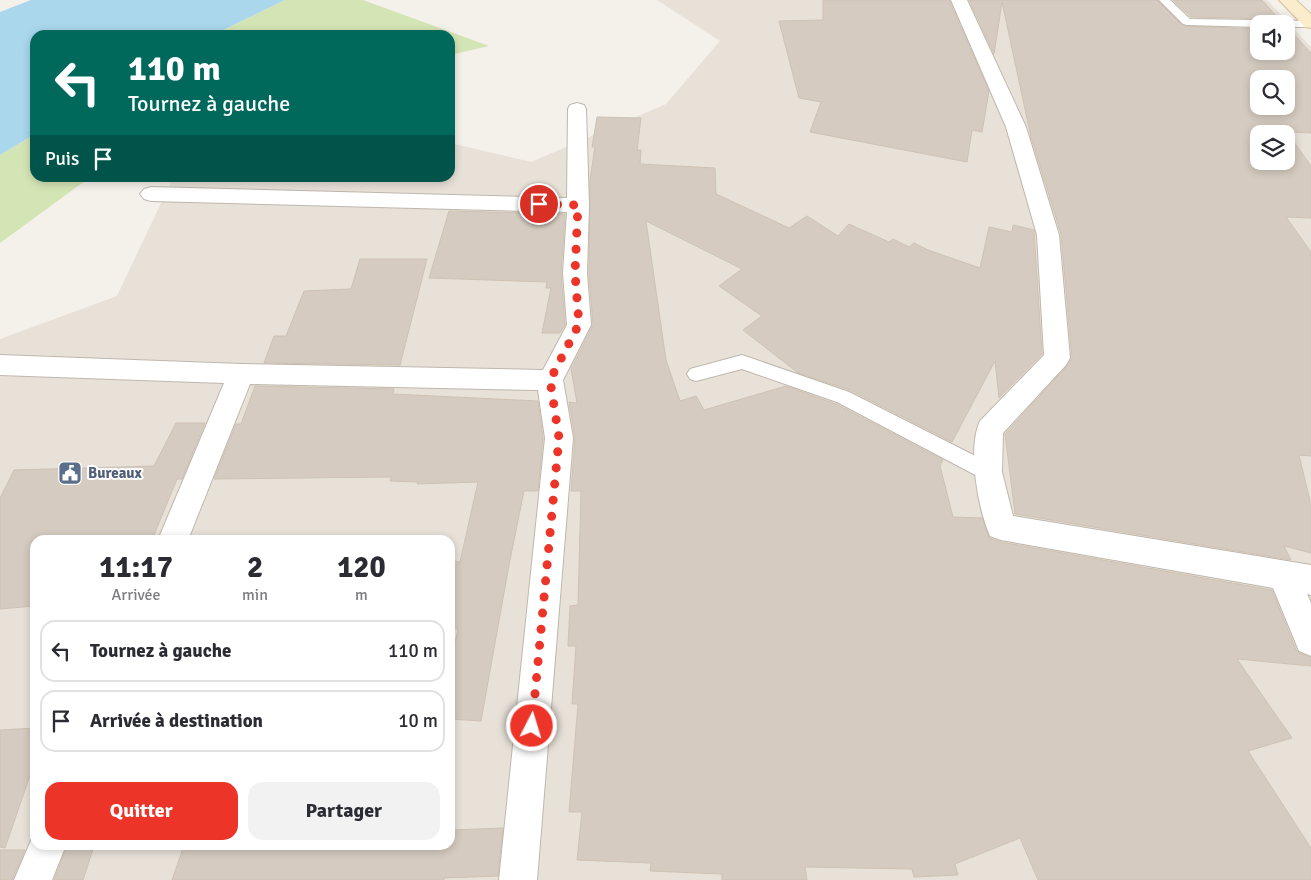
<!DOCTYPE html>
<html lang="fr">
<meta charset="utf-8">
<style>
:root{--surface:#fff;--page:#f2f2f3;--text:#2b2b33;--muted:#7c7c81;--line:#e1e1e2;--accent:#ec3428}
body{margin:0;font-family:Signika,sans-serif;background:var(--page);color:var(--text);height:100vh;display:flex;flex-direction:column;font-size:19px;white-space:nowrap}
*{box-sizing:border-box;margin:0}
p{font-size:16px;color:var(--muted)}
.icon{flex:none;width:28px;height:28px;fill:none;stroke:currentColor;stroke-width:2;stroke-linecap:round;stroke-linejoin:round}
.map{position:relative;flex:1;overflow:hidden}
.side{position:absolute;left:30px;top:535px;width:425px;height:315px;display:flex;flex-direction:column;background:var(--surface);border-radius:15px;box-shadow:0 2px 8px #0003}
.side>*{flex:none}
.hud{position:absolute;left:30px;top:30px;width:425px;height:152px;border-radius:15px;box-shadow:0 2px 8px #0003;background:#00695c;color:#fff;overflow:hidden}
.tools{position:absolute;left:1250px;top:15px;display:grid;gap:10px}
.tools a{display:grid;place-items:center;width:45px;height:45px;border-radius:10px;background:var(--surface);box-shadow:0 2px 8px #0003;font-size:25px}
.pin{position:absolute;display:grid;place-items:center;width:42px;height:42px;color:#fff;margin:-21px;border:2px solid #fff;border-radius:50%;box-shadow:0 1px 5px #0007}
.me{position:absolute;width:55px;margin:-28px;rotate:5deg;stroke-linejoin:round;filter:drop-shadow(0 0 4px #0008)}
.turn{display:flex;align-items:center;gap:18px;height:105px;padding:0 15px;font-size:22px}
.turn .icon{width:65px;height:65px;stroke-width:2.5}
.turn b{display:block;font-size:35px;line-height:42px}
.then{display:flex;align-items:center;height:48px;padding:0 15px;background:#0003;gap:10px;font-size:19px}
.eta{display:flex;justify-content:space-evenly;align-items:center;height:85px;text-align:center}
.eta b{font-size:30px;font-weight:800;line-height:35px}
.action{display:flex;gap:10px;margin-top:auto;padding:10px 15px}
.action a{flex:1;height:58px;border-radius:15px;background:var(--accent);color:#fff;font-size:20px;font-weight:800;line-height:58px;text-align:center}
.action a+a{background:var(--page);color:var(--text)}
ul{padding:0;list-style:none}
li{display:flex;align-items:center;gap:15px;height:62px;margin:0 10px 8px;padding:0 5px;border:2px solid var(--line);border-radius:15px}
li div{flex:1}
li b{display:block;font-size:19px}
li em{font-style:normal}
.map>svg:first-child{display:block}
.residential{fill:#e7e1d8;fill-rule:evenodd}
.green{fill:#d4e5b5}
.water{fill:#aad7ec}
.building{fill:#d5cbc0;stroke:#cfc2b3;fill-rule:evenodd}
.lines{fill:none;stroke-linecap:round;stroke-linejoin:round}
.lane-casing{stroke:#bfb7ad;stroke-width:2}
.street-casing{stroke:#bfb7ad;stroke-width:2}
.secondary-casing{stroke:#d3c19e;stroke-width:2}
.lane{fill:#fff;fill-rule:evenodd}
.street{fill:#fff;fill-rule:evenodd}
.secondary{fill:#fbeccc;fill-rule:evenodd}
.route{stroke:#ec3428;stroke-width:9;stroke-dasharray:0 16.2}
.labels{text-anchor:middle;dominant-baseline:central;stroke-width:4;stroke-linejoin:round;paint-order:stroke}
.service-label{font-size:15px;font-weight:bold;fill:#4e5e75;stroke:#fff;text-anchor:start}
</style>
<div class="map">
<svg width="1311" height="880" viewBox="0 0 1311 880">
<rect width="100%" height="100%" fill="#f4f0ea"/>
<path class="residential" d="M657 0H1267L1311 47V880H0V339L117 296 173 178H450V143L531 162 666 104 720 41ZM1259 24H1286V51H1259ZM1259 79H1286V106H1259ZM1259 134H1286V161H1259ZM35 540H450V845H35Z"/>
<g class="green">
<polygon points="285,0 363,0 489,46 450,55 450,35 213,35"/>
<polygon points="35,134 35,178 89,178 0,243 0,155"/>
</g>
<polygon class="water" points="31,0 285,0 213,35 35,35 35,134 0,155 0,12"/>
<g class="building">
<polygon points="823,0 949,0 989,91 982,132 972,130 967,162 810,132 821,102 799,98 779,21 823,20"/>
<path d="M969 0H1157L1183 26 1259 29V51H1286V29H1289L1311 53V133L1287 132 1311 166V218L1286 217 1311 252V456L1299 455 1311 505V553L1284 546 1291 560 1015 514 1005 434 1067 366 1072 358 1061 234 1031 137 1002 2 994 54ZM1259 79H1286V106H1259ZM1259 134H1286V161H1259Z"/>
<polygon points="1173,0 1262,0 1279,19 1191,17"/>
<polygon points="597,117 641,118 637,150 641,150 640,164 715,168 716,194 789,228 807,216 838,236 849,224 889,242 893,239 909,247 914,243 928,250 980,268 989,227 1012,232 1013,225 1034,230 1042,354 999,398 995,361 952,442 850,390 798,373 743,330 762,316 719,286 742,269 646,221 666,360 680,401 696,396 704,410 786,386 836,404 943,460 940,466 953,517 982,518 989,538 1001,542 1272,590 1297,652 1311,658 1311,666 1237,659 1292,738 1248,751 1311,848 1311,880 1038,880 1020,838 955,864 958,875 914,877 912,869 805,867 807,880 722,880 722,874 650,871 651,863 577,860 582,812 569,812 578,704 572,704 576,646 568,646 570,606 578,605 581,491 571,491 575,438 569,402 577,403 571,369 593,325 589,273 590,180 595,147 592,147"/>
<polygon points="449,211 565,214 561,273 565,325 560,333 542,333 551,288 546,288 547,282 429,278"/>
<polygon points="360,259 427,259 400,365 264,363 274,336 286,336 304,291 351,289"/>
<polygon points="255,386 394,389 393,394 538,401 543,438 538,491 524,491 509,565 481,721 450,719 450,665 458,629 450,628 450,561 460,562 478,482 417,484 418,482 390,481 391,477 214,479 236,424 241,424"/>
<polygon points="176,423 205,423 182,479 177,479 152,540 35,540 35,606 0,609 0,498 14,470 154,466"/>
<polygon points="35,728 35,761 5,848 0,847 0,730"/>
<polygon points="503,828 498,876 444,878 444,880 172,880 184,845 450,845 450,830"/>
<polygon points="66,849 93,849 83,880 54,880"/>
<polygon points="0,850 25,850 12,880 0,880"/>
</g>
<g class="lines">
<g class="lane-casing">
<g id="lane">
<polygon points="1159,0 1170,0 1190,19 1311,21 1311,27 1286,27 1286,24 1259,24 1259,27 1187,25 1183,24"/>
<polygon points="742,355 849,392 995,466 998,472 995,478 988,480 981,478 837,402 742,369 696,381 690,379 687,374 690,369"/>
</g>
</g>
<g class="street-casing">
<g id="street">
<path d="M951 0H967L1026 127 1059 235 1070 358 1066 365 1003 433 1002 472 1013 516 1311 565V595L1307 594 1311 603V656L1299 651 1273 588 1001 540 990 536C978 509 967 448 980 421L1044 355 1037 235 1006 127Z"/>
<polygon points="577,103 584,105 586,109 589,205 587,273 591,325 563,380 573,438 537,880 499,880 545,438 538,390 250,384 188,540 158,540 224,383 0,375 0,355 241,364 543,370 567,325 563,273 567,212 151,201 144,199 140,194 144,189 151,187 567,198 568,109 570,105"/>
<polygon points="35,831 35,845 66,845 52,880 14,880"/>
</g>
</g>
<g class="secondary-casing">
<polygon id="secondary" points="1279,0 1296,0 1311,14 1311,28 1305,27"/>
</g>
<use href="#lane" class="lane"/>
<use href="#street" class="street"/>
<use href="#secondary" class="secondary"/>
</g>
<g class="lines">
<polyline class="route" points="532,726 559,438 550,380 579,324 575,273 578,205 539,204"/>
</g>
<defs>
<g id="civic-square" transform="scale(1.25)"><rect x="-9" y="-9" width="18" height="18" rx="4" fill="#5c6f8a" stroke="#fff"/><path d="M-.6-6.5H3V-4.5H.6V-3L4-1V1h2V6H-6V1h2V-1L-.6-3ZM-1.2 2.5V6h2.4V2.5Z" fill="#fff"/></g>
</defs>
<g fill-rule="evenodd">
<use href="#civic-square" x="70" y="473"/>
</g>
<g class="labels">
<g class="service-label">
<text x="88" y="473">Bureaux</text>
</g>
</g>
</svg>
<div class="tools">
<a><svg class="icon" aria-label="sound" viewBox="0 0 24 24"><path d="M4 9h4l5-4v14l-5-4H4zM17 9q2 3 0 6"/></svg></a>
<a><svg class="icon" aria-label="search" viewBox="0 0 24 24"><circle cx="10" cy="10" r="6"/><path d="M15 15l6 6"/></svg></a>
<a><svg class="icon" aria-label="layers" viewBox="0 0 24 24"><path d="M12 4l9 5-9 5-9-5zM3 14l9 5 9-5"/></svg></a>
</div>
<div class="pin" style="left:539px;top:204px;background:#d93025"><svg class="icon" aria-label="arrive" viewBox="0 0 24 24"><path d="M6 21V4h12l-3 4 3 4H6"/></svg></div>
<svg class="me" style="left:532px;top:726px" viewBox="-20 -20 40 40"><circle r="17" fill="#ec3428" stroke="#fff" stroke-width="3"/><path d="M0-11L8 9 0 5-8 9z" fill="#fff"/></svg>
<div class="hud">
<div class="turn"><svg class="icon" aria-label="left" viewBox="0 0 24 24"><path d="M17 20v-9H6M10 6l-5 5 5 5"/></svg><div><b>110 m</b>Tournez à gauche</div></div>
<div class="then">Puis<svg class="icon" aria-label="arrive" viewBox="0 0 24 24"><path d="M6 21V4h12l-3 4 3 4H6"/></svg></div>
</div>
<section class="side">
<div class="eta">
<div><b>11:17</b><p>Arrivée</p></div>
<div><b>2</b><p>min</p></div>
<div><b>120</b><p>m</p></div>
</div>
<ul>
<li><svg class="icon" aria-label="left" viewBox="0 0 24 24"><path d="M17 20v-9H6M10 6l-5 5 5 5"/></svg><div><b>Tournez à gauche</b></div><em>110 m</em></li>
<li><svg class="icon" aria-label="arrive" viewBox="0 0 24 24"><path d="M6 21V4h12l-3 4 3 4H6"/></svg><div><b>Arrivée à destination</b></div><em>10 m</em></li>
</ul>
<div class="action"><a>Quitter</a><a>Partager</a></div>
</section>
</div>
